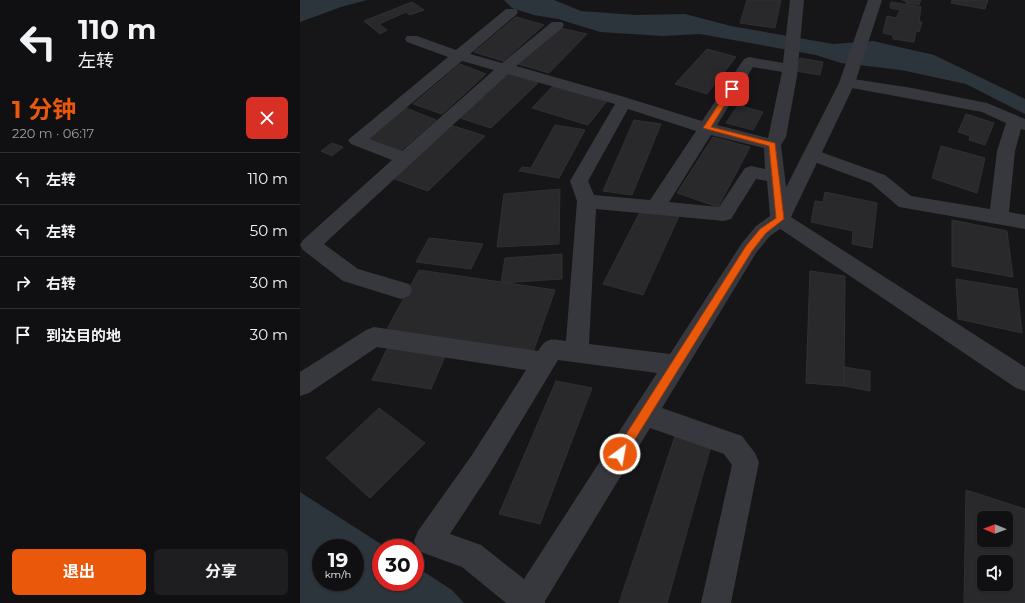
<!DOCTYPE html>
<html lang="zh">
<meta charset="utf-8">
<style>
:root{--surface:#101012;--page:#1e1e20;--text:#f1f3f6;--muted:#9c9d9f;--line:#303032;--accent:#ea580c}
body{margin:0;font-family:Montserrat,"Noto Sans SC",sans-serif;background:var(--page);color:var(--text);height:100vh;display:flex;flex-direction:column;font-size:15px;white-space:nowrap}
*{box-sizing:border-box;margin:0}
p{font-size:13px;color:var(--muted)}
.icon{flex:none;width:22px;height:22px;fill:none;stroke:currentColor;stroke-width:2;stroke-linecap:round;stroke-linejoin:round}
.map{position:relative;flex:1;overflow:hidden}
.sheet{display:flex;flex-direction:column;background:var(--surface);width:300px}
.sheet>*{flex:none}
.hud{background:#101012;color:var(--text);overflow:hidden}
.needle{width:26px;rotate:271deg}
.buttons{position:absolute;left:677px;top:511px;display:grid;gap:8px}
.buttons a{display:grid;place-items:center;width:36px;height:36px;border-radius:6px;background:var(--surface);box-shadow:0 1px 3px #0004,0 0 0 1px var(--line);font-size:20px}
.speed{position:absolute;left:12px;top:539px;display:flex;gap:8px;font-size:20px;font-weight:700;text-align:center}
.speed>*{display:grid;place-content:center;width:52px;height:52px;border-radius:50%;background:var(--surface);box-shadow:0 1px 3px #0004,0 0 0 1px var(--line);line-height:1}
.speed small{font-size:10px;font-weight:400}
.speed .limit{border:6px solid #d22;background:#fff;color:#111}
.pin{position:absolute;display:grid;place-items:center;width:34px;height:34px;color:#fff;margin:-17px;border-radius:8px;box-shadow:0 2px 6px #0006}
.me{position:absolute;width:44px;margin:-22px;rotate:32deg;stroke-linejoin:round;filter:drop-shadow(0 0 3px #0008)}
.turn{display:flex;align-items:center;gap:14px;height:84px;padding:0 12px;font-size:18px}
.turn .icon{width:52px;height:52px;stroke-width:2.5}
.turn b{display:block;font-size:28px;line-height:34px}
.round{display:grid;place-items:center;flex:none;width:42px;height:42px;border-radius:6px;background:var(--page)}
.summary{display:flex;align-items:center;justify-content:space-between;height:68px;padding:0 12px}
h1{font-size:24px;font-weight:700;line-height:30px;color:var(--accent)}
.action{display:flex;gap:8px;margin-top:auto;padding:8px 12px}
.action a{flex:1;height:46px;border-radius:6px;background:var(--accent);color:#fff;font-size:16px;font-weight:700;line-height:46px;text-align:center}
.action a+a{background:var(--page);color:var(--text)}
ul{padding:0;list-style:none}
li{display:flex;align-items:center;gap:12px;height:52px;padding:0 12px;border-top:1px solid var(--line)}
li div{flex:1}
li b{display:block;font-size:15px}
li em{font-style:normal}
main{display:flex;flex:1;min-height:0}
.map>svg:first-child{display:block}
.water{fill:#2c353c;fill-rule:evenodd}
.building{fill:#29292c;stroke:#303034;fill-rule:evenodd}
.lines{fill:none;stroke-linecap:round;stroke-linejoin:round}
.minor{fill:#37383d;fill-rule:evenodd}
.tertiary{fill:#37383d;fill-rule:evenodd}
.route{fill:#ea580c;stroke:#983908}
</style>
<main>
<section class="sheet">
<div class="hud">
<div class="turn"><svg class="icon" aria-label="left" viewBox="0 0 24 24"><path d="M17 20v-9H6M10 6l-5 5 5 5"/></svg><div><b>110 m</b>左转</div></div>
</div>
<div class="summary"><div><h1>1 分钟</h1><p>220 m · 06:17</p></div><a class="round" style="background:#d93025;color:#fff"><svg class="icon" aria-label="close" viewBox="0 0 24 24"><path d="M6 6l12 12M18 6L6 18"/></svg></a></div>
<ul>
<li><svg class="icon" aria-label="left" viewBox="0 0 24 24"><path d="M17 20v-9H6M10 6l-5 5 5 5"/></svg><div><b>左转</b></div><em>110 m</em></li>
<li><svg class="icon" aria-label="left" viewBox="0 0 24 24"><path d="M17 20v-9H6M10 6l-5 5 5 5"/></svg><div><b>左转</b></div><em>50 m</em></li>
<li><svg class="icon" aria-label="right" viewBox="0 0 24 24"><path d="M7 20v-9h11M14 6l5 5-5 5"/></svg><div><b>右转</b></div><em>30 m</em></li>
<li><svg class="icon" aria-label="arrive" viewBox="0 0 24 24"><path d="M6 21V4h12l-3 4 3 4H6"/></svg><div><b>到达目的地</b></div><em>30 m</em></li>
</ul>
<div class="action"><a>退出</a><a>分享</a></div>
</section>
<div class="map">
<svg width="725" height="603" viewBox="0 0 725 603">
<rect width="100%" height="100%" fill="#161618"/>
<g class="water">
<polygon points="0,0 67,0 41,7 0,22"/>
<polygon points="204,0 254,0 281,11 336,15 385,14 431,26 533,44 573,41 634,55 725,99 725,114 666,84 601,70 541,63 516,55 400,34 363,36 300,32 258,19 234,15 212,8"/>
<path d="M0 492 87 548H81V582H115V566L152 590 164 603H0ZM21 548H55V582H21Z"/>
</g>
<g class="building">
<polygon points="447,0 481,0 475,28 440,23"/>
<polygon points="602,0 621,0 619,5 606,3 606,1"/>
<polygon points="652,0 688,0 685,9 651,3"/>
<polygon points="112,2 124,10 110,15 106,12 79,24 87,30 80,34 64,21"/>
<polygon points="591,2 621,7 619,22 622,22 619,32 616,31 614,42 593,39 593,35 583,33 587,16 596,18 600,10 590,8"/>
<polygon points="216,17 244,25 203,61 174,52"/>
<polygon points="260,28 287,34 249,73 218,64"/>
<polygon points="407,49 436,57 407,94 375,84"/>
<polygon points="500,58 523,62 520,75 496,71"/>
<polygon points="160,64 186,74 142,114 113,104"/>
<polygon points="208,74 238,83 191,128 160,118"/>
<polygon points="252,87 307,101 288,125 232,108"/>
<polygon points="438,105 463,112 453,130 426,123"/>
<polygon points="106,108 136,120 98,153 66,140"/>
<polygon points="666,114 694,123 685,145 669,140 670,136 658,132"/>
<polygon points="334,120 361,124 332,195 303,191"/>
<polygon points="150,125 185,136 128,191 92,178"/>
<polygon points="255,125 285,130 259,178 219,171 222,167 231,168"/>
<polygon points="413,137 450,147 418,207 377,193"/>
<polygon points="32,143 43,147 32,156 21,151"/>
<polygon points="641,146 685,158 677,193 632,178"/>
<polygon points="260,189 259,244 197,247 204,194"/>
<polygon points="525,192 577,203 572,248 552,244 553,231 511,222 515,201 523,202"/>
<polygon points="342,208 379,216 343,295 303,284"/>
<polygon points="652,220 707,231 713,277 652,266"/>
<polygon points="129,238 183,244 171,269 116,262"/>
<polygon points="262,254 262,279 201,283 205,258"/>
<polygon points="119,270 255,290 233,352 86,331"/>
<polygon points="510,271 545,276 544,386 506,383"/>
<polygon points="656,279 717,289 722,333 658,319"/>
<polygon points="89,345 146,354 131,389 72,380"/>
<polygon points="544,367 570,371 570,391 544,386"/>
<polygon points="256,381 292,388 240,524 199,514"/>
<polygon points="79,408 125,443 70,498 26,458"/>
<polygon points="375,436 411,446 367,603 319,603"/>
<path d="M666 490 725 509V603H664ZM684 518H706V540H684ZM684 562H706V584H684Z"/>
</g>
<g class="lines">
<g class="minor">
<path d="M490 0H504L497 76 486 137 481 145 490 219 487 224 470 236 456 253 362 408 442 436 455 453 459 462 431 603H401L432 465 424 454 350 428 245 601V603H206L162 567 118 551 114 541 118 531 172 455 226 370 77 347 9 393 0 396V372L66 330 74 327 238 351C247 337 251 339 266 341L277 201 270 181 315 104 208 74 24 244 58 269 109 284 112 290 109 296 101 299 43 281 3 250 0 245 3 240 92 160 51 144 48 140 148 57 107 42 105 39 107 36H117L156 50 206 9H216L218 12 216 15 170 54 202 63 252 22H262L264 25 262 28 216 66 321 96 402 121 444 59 449 57 483 63ZM162 61 194 70 102 151 69 139ZM453 67 482 72 468 138 417 125ZM328 109 396 131 350 200 294 195 288 181ZM411 135 464 148 465 169 451 166 445 168 419 207 369 202ZM456 179 467 181 470 216 456 226 442 243 370 354 289 344 296 209 424 221 431 219ZM258 360 357 373 224 579 181 545 150 534 190 473Z"/>
<polygon points="547,78 612,88 687,103 725,119 725,130 721,129 715,151 709,212 725,215 725,229 599,207 571,183 506,159 503,155 506,151 512,149 518,151 585,175 611,196 690,209 697,151 706,123 682,112 541,86 539,83 541,80"/>
</g>
<polygon class="tertiary" points="568,0 582,0 555,83 491,217 725,367 725,391 716,388 473,224 470,219 539,83"/>
</g>
<polygon class="route" points="432,87 435,89 411,127 475,143 484,219 466,233 452,251 324,457 320,459 316,457 315,454 316,450 446,246 460,229 476,218 469,146 403,128 430,87"/>
</svg>
<div class="buttons">
<a><svg class="needle" viewBox="-14 -14 28 28"><path d="M0-13l5 13h-10z" fill="#e53935"/><path d="M0 13l5-13h-10z" fill="#9c9d9f"/></svg></a>
<a><svg class="icon" aria-label="sound" viewBox="0 0 24 24"><path d="M4 9h4l5-4v14l-5-4H4zM17 9q2 3 0 6"/></svg></a>
</div>
<div class="speed"><div>19<small>km/h</small></div><div class="limit">30</div></div>
<div class="pin" style="left:432px;top:89px;background:#d93025"><svg class="icon" aria-label="arrive" viewBox="0 0 24 24"><path d="M6 21V4h12l-3 4 3 4H6"/></svg></div>
<svg class="me" style="left:320px;top:454px" viewBox="-20 -20 40 40"><circle r="17" fill="#ea580c" stroke="#fff" stroke-width="3"/><path d="M0-11L8 9 0 5-8 9z" fill="#fff"/></svg>
</div>
</main>
